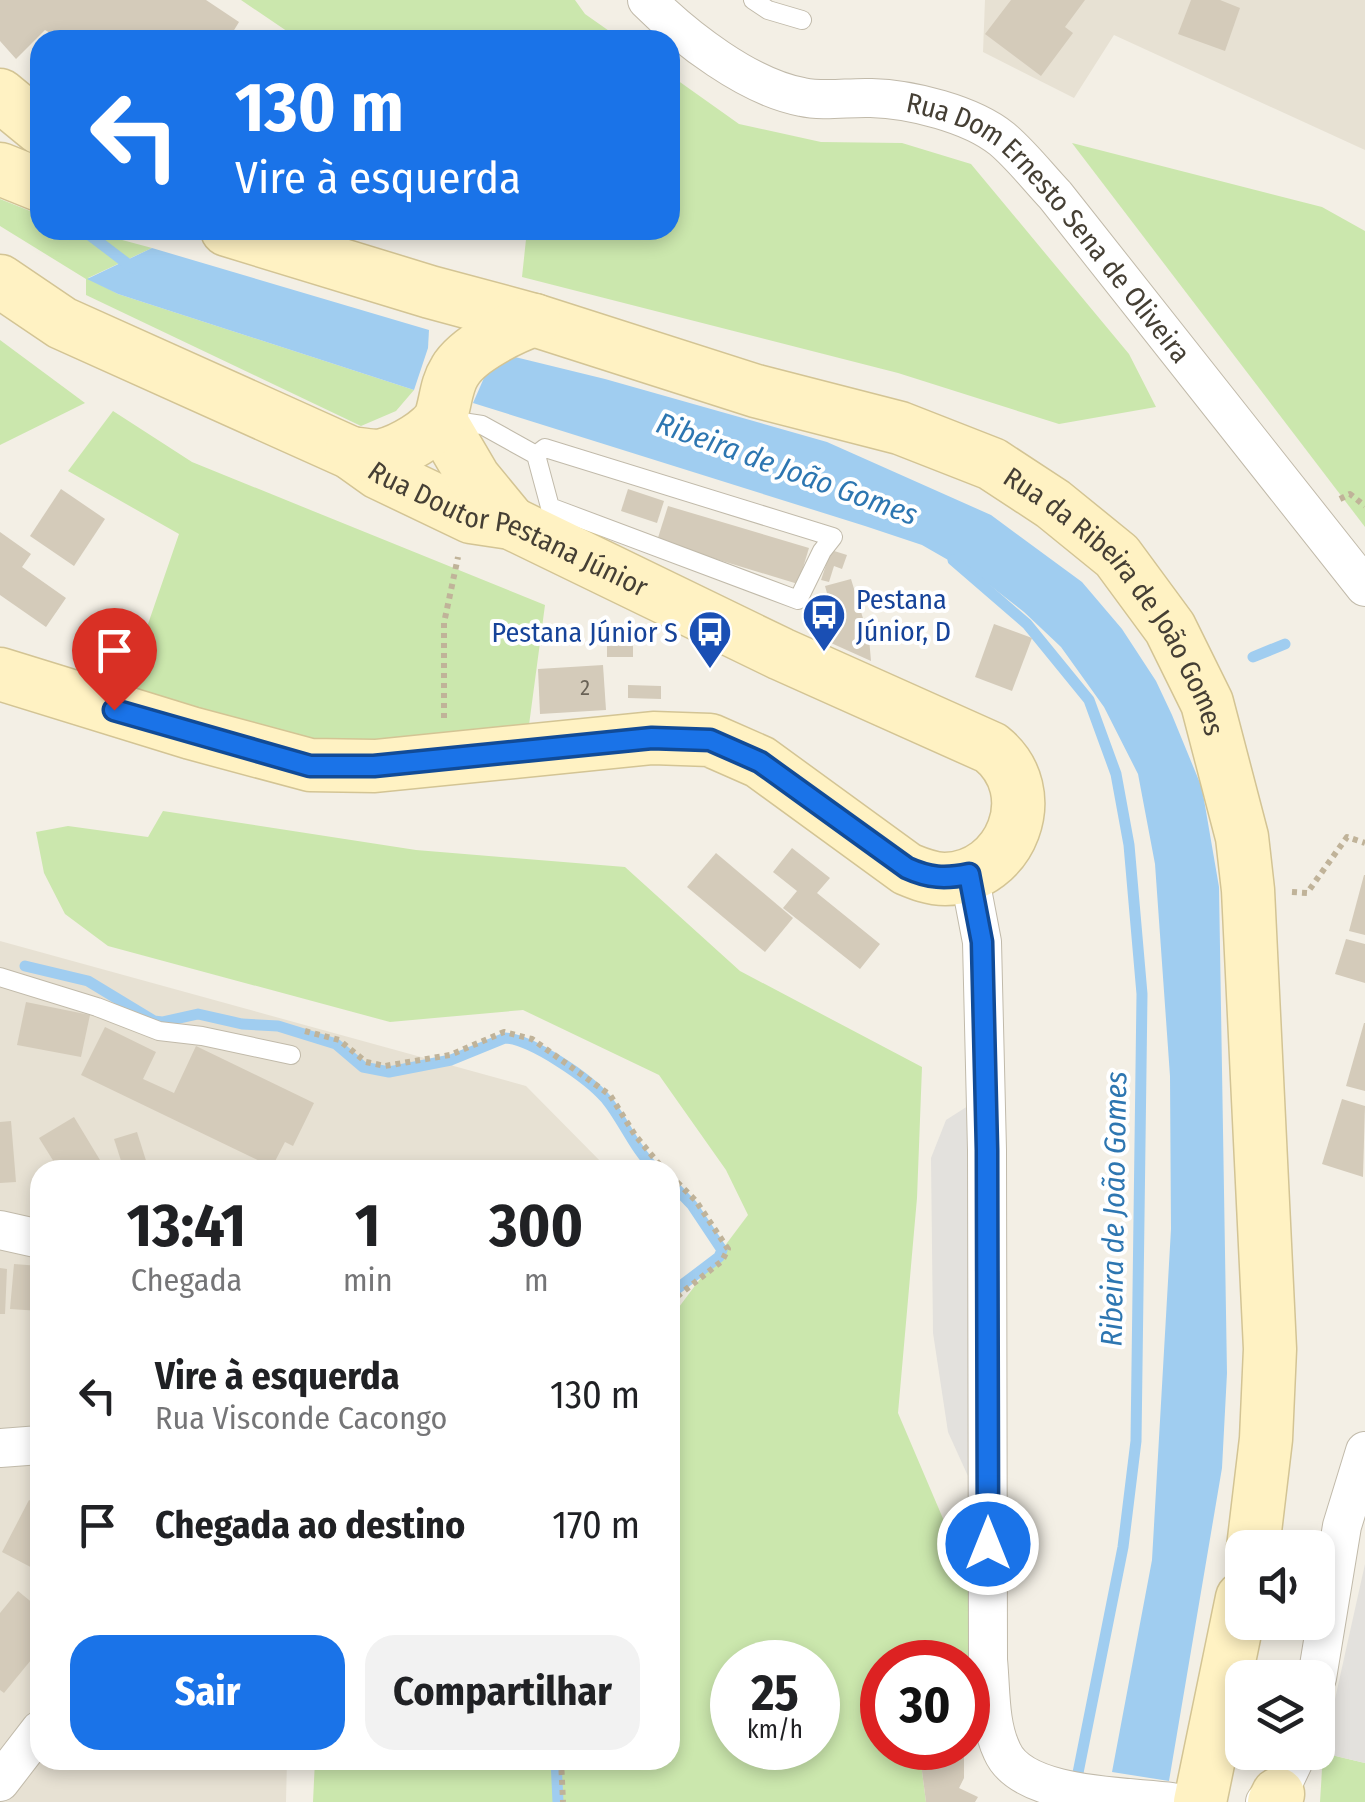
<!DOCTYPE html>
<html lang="pt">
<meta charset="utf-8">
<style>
:root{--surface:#fff;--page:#f2f2f2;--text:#202124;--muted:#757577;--accent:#1a73e8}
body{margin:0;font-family:"Fira Sans Condensed",sans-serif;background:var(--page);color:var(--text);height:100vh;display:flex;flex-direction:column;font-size:38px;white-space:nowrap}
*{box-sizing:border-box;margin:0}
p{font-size:32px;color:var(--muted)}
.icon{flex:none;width:55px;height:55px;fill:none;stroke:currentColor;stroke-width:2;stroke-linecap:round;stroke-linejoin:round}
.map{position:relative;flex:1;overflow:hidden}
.sheet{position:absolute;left:30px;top:1160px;width:650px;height:610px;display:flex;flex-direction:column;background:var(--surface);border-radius:30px;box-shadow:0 5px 15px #0003}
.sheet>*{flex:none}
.guide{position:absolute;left:30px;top:30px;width:650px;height:210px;border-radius:30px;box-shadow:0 5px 15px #0003;background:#1a73e8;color:#fff;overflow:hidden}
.fabs{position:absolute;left:1225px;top:1530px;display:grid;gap:20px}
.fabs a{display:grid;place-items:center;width:110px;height:110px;border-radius:20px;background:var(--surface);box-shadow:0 5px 15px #0003;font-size:50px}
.speed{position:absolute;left:710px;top:1640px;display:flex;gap:20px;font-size:50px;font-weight:700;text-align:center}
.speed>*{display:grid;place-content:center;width:130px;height:130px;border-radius:50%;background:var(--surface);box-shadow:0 5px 15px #0003;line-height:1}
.speed small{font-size:25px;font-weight:400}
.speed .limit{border:15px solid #d22;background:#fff;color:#111}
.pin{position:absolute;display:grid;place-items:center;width:85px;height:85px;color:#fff;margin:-102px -42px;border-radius:50% 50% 50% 0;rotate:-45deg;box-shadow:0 0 10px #0007}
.pin .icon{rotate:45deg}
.me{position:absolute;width:110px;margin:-55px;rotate:0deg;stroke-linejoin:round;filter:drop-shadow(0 0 8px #0008)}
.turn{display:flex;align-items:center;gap:35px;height:210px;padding:0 40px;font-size:45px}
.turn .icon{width:130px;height:130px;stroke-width:2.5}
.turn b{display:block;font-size:70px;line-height:85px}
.eta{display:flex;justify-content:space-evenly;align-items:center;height:170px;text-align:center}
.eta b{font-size:60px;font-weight:700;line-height:70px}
.cta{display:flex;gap:20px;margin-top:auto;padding:20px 40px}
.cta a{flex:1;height:115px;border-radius:30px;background:var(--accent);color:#fff;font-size:40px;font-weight:700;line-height:115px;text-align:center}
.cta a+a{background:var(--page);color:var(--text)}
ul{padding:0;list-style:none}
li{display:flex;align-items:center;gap:30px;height:130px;padding:0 40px}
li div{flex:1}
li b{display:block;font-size:38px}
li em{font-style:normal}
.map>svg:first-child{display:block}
.residential{fill:#e7e1d3}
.green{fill:#cbe7ad;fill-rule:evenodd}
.parking{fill:#e3e1dd}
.water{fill:#a0cdf0}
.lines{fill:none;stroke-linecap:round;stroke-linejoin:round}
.stream{stroke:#a0cdf0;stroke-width:11}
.building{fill:#d4cbba}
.service-casing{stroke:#c1baaa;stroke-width:20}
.minor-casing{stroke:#c1baaa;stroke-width:40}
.secondary-casing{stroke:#d3c494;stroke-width:55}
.path{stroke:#c0b399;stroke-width:6;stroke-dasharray:5 5;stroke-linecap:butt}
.service{stroke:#fff;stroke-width:18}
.minor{stroke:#fff;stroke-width:38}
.secondary{stroke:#fff2c3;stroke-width:52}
.route-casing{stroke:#114b97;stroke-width:25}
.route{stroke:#1a73e8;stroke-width:18}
.labels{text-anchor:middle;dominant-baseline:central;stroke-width:8;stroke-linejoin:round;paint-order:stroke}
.number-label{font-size:22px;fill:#696256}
.street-label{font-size:28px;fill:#453f34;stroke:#fff}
.transit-label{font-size:28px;fill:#164399;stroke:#fff;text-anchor:start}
.water-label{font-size:30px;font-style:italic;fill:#2d76b1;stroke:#fff}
</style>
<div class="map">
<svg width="1365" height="1802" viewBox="0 0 1365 1802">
<rect width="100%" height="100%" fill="#f3efe5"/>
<g class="residential">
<polygon points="985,0 1365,0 1365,150 1114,35 1074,98 983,52"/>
<polygon points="0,941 526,1086 609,1170 40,1170 40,1760 287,1760 286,1802 0,1802"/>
</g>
<g class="green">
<polygon points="241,0 575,0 585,14 622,40 300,40"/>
<polygon points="670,75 739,124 821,142 902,143 971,164 1129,354 1156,407 1059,424 898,373 522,277 527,230 670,230"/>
<polygon points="1072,143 1322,207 1365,231 1365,527"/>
<polygon points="0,199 40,215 40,230 85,230 152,248 88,278 118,294 414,390 396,411 361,426 86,295 86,279 0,226"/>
<polygon points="0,340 85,403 0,445"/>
<polygon points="113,411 192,462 545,605 529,725 472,736 306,743 181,712 127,685 179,534 68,471"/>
<path d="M163 811 416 850 625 867 740 971 922 1067 917 1198 898 1413 970 1582 975 1721 968 1726V1662H882V1748H919L926 1802H313L315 1760H670V1319L748 1215 726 1170 659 1075 523 1010 390 1022 108 946 65 914 44 873 36 832 68 826 148 837ZM732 1662H818V1748H732Z"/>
<polygon points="1323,1753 1365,1763 1365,1802 1320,1802"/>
</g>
<g class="parking">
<polygon points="968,1106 972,1485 948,1432 933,1333 931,1158 946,1120"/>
<polygon points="1365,1564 1365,1763 1323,1753"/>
</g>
<g class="water">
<polygon points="152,248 429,330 428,348 414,390 118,294 87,279"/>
<polygon points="515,357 605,379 827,442 991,515 1082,582 1122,629 1156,681 1172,715 1202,788 1219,887 1227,1373 1222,1468 1169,1781 1112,1772 1152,1560 1171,1229 1170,1076 1155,864 1138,774 1104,707 1061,647 1024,612 983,580 922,545 865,526 473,403 487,371"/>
</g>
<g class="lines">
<g class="stream">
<polyline points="83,230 133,268"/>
<polyline points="953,560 1027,624 1089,700 1116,774 1129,845 1142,994 1136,1441 1123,1547 1075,1788"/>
<polyline points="1253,657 1285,644"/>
<path d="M25 966 88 981 154 1021 162 1022 198 1014 242 1024 278 1026 336 1044 363 1067 389 1072 451 1060 505 1038C531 1039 588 1078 606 1099 624 1121 634 1149 656 1170"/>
<polyline points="670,1182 692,1205 722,1250 719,1257 670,1294"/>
<polyline points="556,1760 558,1802"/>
</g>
</g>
<g class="building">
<polygon points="0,0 206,0 239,22 228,40 62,40 45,30 16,59 0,41"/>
<polygon points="1011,0 1085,0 1065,27 1073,33 1041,76 985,34"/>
<polygon points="1191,0 1220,0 1240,8 1225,51 1178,34"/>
<polygon points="61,489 105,519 74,566 30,536"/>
<polygon points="628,489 664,501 657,523 621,511"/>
<polygon points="668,506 809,548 798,584 657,541"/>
<polygon points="0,532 31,554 22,567 66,598 46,627 0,595"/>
<polygon points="831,550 847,555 842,569 834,566 829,582 821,580"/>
<polygon points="851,579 869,638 871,661 831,643 837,631 826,634 824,626 835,622 825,586"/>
<polygon points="994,624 1032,638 1012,691 975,677"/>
<polygon points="607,644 633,645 633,657 607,657"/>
<polygon points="603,665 606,710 540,714 538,669"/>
<polygon points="628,685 661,686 661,699 628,698"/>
<polygon points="792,848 830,878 817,893 880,944 860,969 783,908 797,891 773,872"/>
<polygon points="716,853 793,918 765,952 687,887"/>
<polygon points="1364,875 1365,875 1365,935 1349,931"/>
<polygon points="1346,939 1365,944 1365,983 1335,974"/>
<polygon points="26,1002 90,1015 81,1057 17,1045"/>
<polygon points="1364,1023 1365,1023 1365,1091 1346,1086"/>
<polygon points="105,1027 156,1052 143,1079 174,1093 196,1046 314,1103 293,1146 285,1142 272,1167 81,1075"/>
<polygon points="1342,1099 1365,1106 1363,1177 1322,1164"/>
<polygon points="74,1117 106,1170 59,1170 39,1138"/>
<polygon points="11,1121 16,1182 0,1183 0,1122"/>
<polygon points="137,1132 149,1170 124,1170 114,1139"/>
<polygon points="14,1264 40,1266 40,1311 10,1309"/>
<polygon points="0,1268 7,1269 5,1314 0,1314"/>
<polygon points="29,1500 40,1506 40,1572 2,1552"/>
<polygon points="18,1591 40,1609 40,1649 4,1693 0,1690 0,1613"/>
<polygon points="919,1748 964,1748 964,1778 959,1788 978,1797 975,1802 926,1802"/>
</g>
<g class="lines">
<g class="service-casing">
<g id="service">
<polyline points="753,0 768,10 802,20"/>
<polyline points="449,420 482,425 536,455 550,507 798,600 822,551 833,537 545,448 536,455"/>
<polyline points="0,977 97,1007 159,1031 202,1036 291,1055"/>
</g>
</g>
<g class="minor-casing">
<g id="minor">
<path id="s1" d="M647 0C685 38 748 87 802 97 824 102 849 97 871 98 911 99 971 114 1002 139 1021 155 1038 177 1055 195L1365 587"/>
<path d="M969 874 982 942 987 1150 988 1660C991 1690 989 1724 1002 1751 1022 1798 1126 1796 1172 1802"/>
<polyline points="0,1230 40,1239"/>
<polyline points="0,1448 40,1445"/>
<polyline points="1317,1678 1342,1526 1365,1451"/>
<polyline points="0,1782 40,1730"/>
<polyline points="1265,1802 1278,1794 1298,1752"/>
</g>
</g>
<g class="secondary-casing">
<g id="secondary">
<polyline points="0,95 40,128"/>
<polyline points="0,169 40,185"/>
<path id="s2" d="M227 230 430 292 534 320 756 391 900 428 992 464 1053 504 1117 556 1170 628 1207 703 1242 837 1248 890 1270 1349 1266 1439 1253 1548"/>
<path id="s3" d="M0 281 62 323 351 453 379 473 471 517 511 523 781 654 991 748C1046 792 1011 878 945 879 931 879 919 874 907 869L760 762 710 740 653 738 375 766 310 765 191 733 0 674"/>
<polyline points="440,420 474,478 511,523"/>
<path d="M351 453C361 454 373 457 383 455 400 451 434 433 441 416 446 401 446 385 455 371 468 349 511 328 534 320"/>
<polyline points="1200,1802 1242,1598"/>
<polyline points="1274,1802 1278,1794"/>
</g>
</g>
<g class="path">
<polyline points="1340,499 1350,494 1365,506"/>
<polyline points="444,718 444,623 458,557"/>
<polyline points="1292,892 1307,893 1347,837 1365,843"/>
<polyline points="305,1031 339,1040 366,1062 385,1066 450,1055 504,1032 532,1039 610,1095 635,1135 664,1170"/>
<polyline points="670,1175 696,1201 728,1249 722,1261 670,1302"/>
<polyline points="561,1760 563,1802"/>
</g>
<use href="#service" class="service"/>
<use href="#minor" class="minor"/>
<use href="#secondary" class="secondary"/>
</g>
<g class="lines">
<g class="route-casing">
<path id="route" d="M114 710 310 766H374L652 738 710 740 760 762 907 868C929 878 945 879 969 874L982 942 987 1150 988 1544"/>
</g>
<use href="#route" class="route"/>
</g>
<defs>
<g id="bus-pin" transform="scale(2.25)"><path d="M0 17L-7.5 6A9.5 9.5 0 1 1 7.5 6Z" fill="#1a4fb4" stroke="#fff"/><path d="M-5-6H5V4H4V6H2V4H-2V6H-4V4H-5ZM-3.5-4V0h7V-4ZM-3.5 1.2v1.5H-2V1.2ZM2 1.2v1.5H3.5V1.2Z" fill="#fff"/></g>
</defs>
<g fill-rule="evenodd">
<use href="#bus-pin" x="824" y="615"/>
<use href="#bus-pin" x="710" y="632"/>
</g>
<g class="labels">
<g class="number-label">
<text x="585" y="687">2</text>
</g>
<g class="street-label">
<text stroke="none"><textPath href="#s1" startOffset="485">Rua Dom Ernesto Sena de Oliveira</textPath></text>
<text stroke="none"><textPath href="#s3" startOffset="568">Rua Doutor Pestana Júnior</textPath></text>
<text stroke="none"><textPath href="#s2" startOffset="990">Rua da Ribeira de João Gomes</textPath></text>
</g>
<g class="transit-label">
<text x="856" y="599">Pestana<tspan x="856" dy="32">Júnior, D</tspan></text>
<text x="678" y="632" text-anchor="end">Pestana Júnior S</text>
</g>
<g class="water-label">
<text transform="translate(787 469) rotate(20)">Ribeira de João Gomes</text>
<text transform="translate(1114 1209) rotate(-89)">Ribeira de João Gomes</text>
</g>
</g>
</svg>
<div class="fabs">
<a><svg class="icon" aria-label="sound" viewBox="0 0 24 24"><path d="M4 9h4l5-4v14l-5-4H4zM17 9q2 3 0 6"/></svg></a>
<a><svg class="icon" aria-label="layers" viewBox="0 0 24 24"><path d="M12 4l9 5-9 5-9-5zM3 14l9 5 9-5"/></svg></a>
</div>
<div class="speed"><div>25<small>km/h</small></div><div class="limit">30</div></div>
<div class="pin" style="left:114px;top:710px;background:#d93025"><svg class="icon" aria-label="arrive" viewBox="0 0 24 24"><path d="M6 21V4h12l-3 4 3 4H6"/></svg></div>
<svg class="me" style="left:988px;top:1544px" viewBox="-20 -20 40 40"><circle r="17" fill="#1a73e8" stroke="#fff" stroke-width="3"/><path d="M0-11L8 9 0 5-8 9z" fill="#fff"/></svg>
<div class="guide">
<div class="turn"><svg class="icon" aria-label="left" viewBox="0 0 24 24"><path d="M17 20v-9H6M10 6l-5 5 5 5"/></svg><div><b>130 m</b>Vire à esquerda</div></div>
</div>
<section class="sheet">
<div class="eta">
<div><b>13:41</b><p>Chegada</p></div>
<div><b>1</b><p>min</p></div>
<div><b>300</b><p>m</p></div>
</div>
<ul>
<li><svg class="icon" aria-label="left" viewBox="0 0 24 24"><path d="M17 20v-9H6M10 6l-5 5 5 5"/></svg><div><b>Vire à esquerda</b><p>Rua Visconde Cacongo</p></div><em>130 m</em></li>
<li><svg class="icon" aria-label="arrive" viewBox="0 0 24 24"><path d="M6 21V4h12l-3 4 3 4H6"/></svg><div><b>Chegada ao destino</b></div><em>170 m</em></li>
</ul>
<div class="cta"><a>Sair</a><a>Compartilhar</a></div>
</section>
</div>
